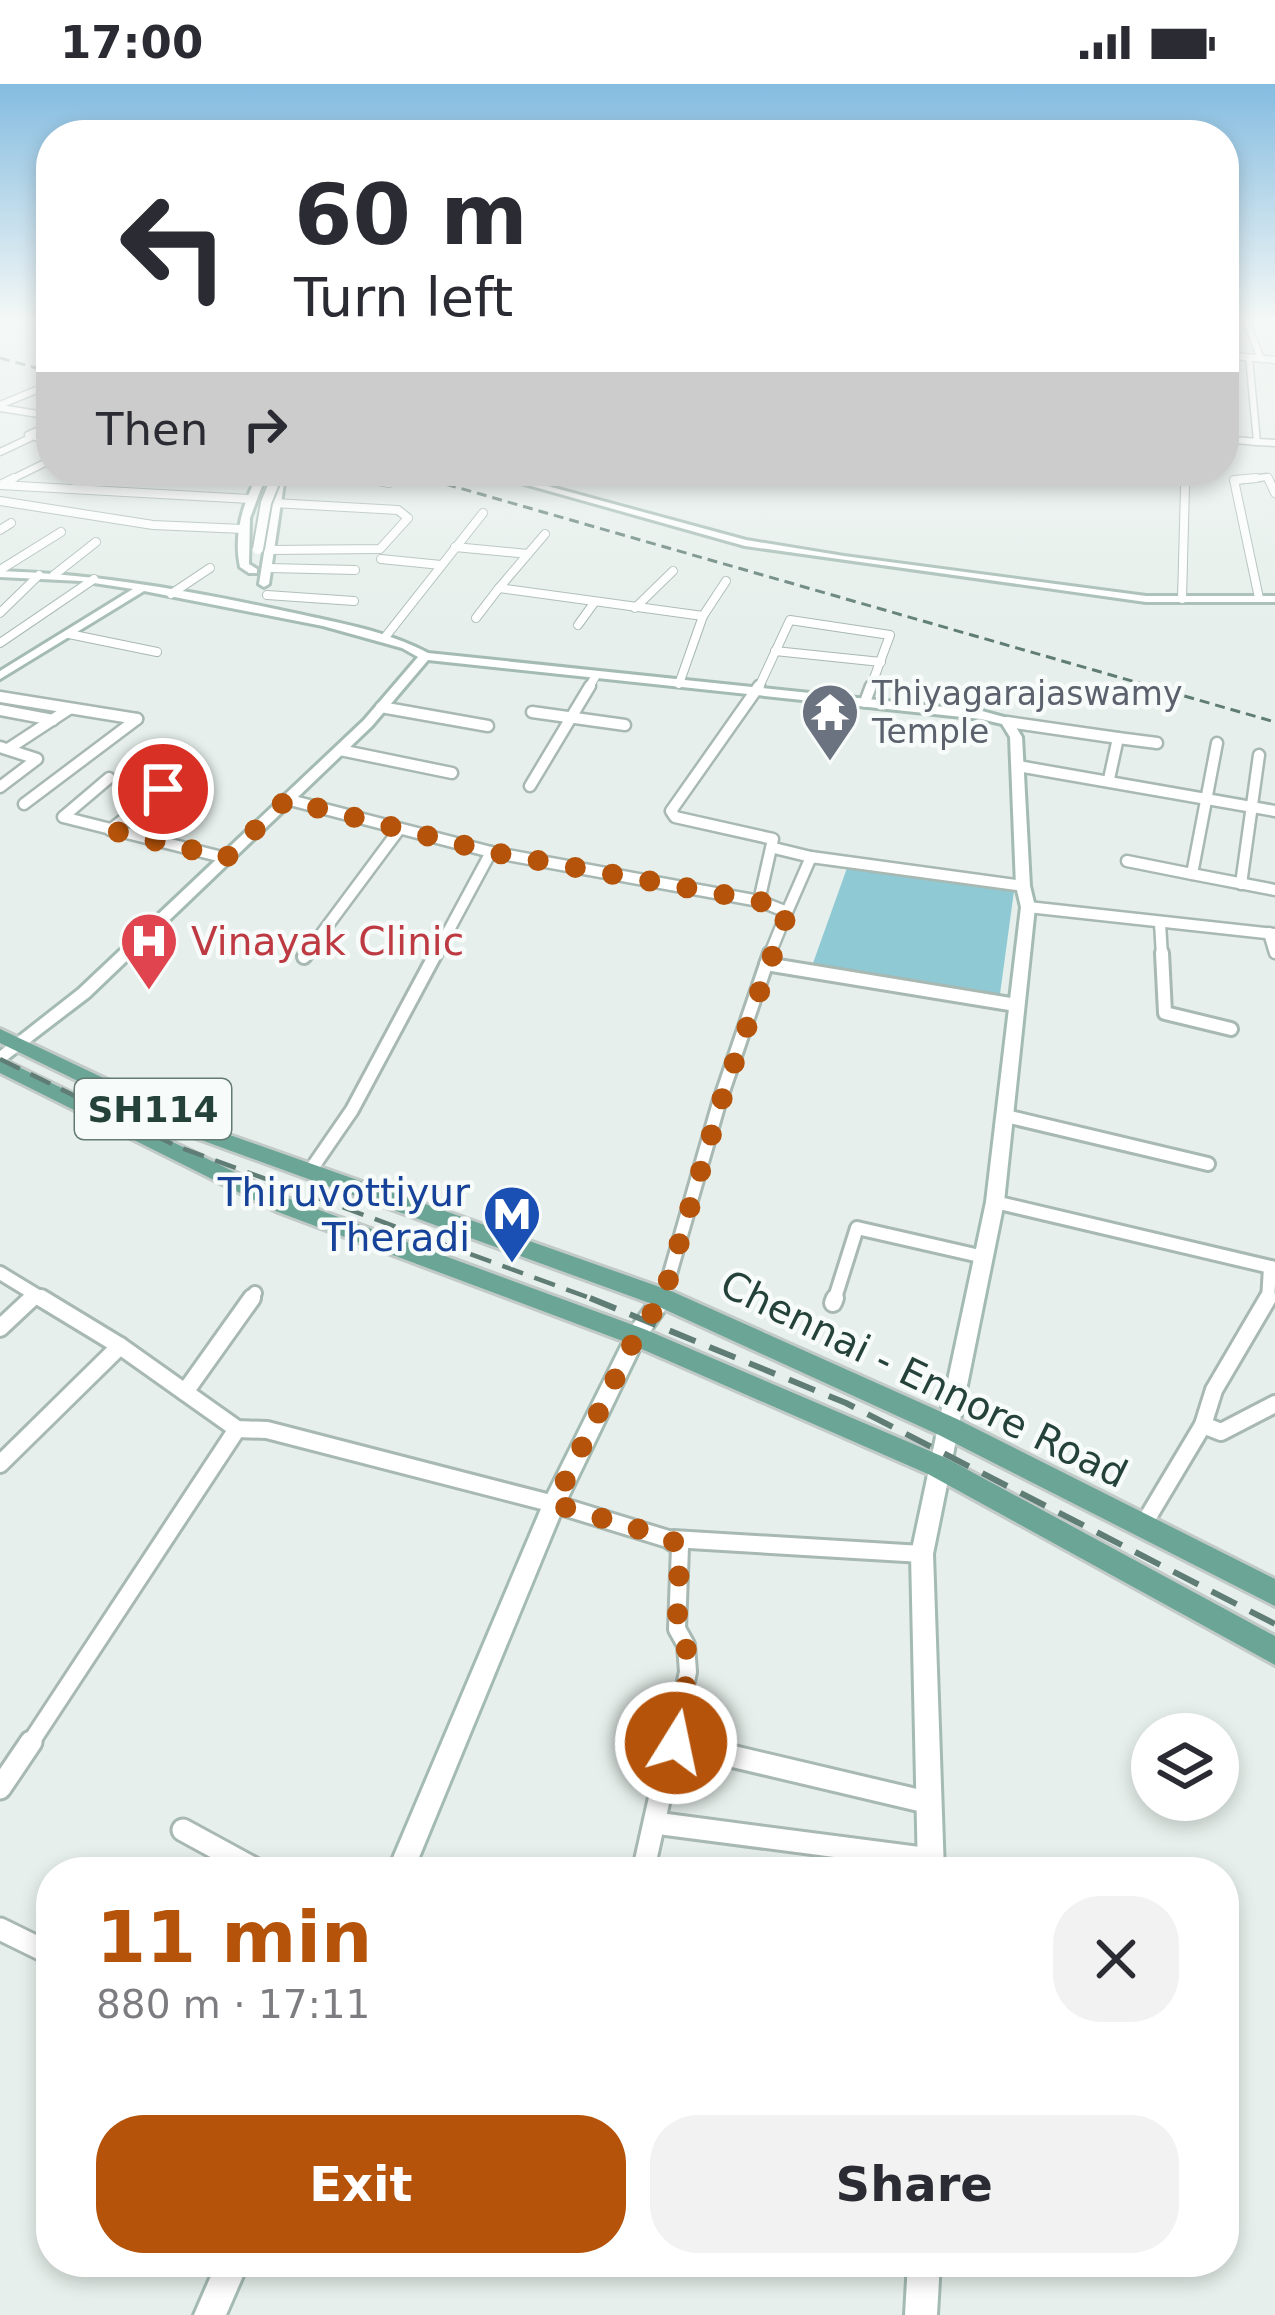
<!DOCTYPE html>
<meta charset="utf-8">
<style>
:root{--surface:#fff;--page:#f2f2f3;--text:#2b2b33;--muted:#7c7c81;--accent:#b45309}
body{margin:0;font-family:"DejaVu Sans",sans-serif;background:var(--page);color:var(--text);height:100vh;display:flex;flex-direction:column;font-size:45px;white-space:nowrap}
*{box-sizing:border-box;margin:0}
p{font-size:39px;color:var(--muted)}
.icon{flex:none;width:66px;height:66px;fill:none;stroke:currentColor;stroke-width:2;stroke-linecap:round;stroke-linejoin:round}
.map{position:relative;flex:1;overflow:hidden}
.details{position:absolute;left:36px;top:1773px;width:1203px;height:420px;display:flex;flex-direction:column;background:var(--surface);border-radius:48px;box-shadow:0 6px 18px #0003}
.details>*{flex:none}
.hud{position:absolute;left:36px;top:36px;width:1203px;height:366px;border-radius:48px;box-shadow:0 6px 18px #0003;background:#fff;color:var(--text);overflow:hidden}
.controls{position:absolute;left:1131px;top:1629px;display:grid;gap:24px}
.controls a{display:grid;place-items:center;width:108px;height:108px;border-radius:50%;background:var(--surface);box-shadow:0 6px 18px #0003;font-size:60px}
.pin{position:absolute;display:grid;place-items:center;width:102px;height:102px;color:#fff;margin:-51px;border:6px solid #fff;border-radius:50%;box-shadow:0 3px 12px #0007}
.me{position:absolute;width:132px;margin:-66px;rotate:10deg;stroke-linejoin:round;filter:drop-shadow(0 0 9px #0008)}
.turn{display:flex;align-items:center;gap:42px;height:252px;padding:0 60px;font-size:54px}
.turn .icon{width:156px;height:156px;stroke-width:2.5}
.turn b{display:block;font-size:84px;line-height:102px}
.then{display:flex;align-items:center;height:114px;padding:0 60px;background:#0003;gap:24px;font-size:45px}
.round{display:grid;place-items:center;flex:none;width:126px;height:126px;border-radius:48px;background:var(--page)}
.headline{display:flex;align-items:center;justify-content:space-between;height:204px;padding:0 60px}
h1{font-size:72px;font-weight:700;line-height:90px;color:var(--accent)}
.action{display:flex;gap:24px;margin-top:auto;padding:24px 60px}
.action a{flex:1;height:138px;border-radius:48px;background:var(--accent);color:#fff;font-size:48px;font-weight:700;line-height:138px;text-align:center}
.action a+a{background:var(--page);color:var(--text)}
.status{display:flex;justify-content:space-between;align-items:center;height:84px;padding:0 60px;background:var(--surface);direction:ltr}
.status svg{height:33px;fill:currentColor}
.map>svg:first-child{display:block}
.water{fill:#8ec9d4}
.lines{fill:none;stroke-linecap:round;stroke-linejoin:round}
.street-far5-casing{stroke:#a8b8b2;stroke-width:9}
.street-far4-casing{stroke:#a8b8b2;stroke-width:10}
.street-far3-casing{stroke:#a8b8b2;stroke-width:15}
.street-far2-casing{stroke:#a8b8b2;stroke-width:18}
.street-far1-casing{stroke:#a8b8b2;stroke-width:22}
.street-casing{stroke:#a8b8b2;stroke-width:27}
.secondary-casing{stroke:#a4bbb3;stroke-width:6}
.primary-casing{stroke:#c2cac8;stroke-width:6}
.street-far5{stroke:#fff;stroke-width:6}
.street-far4{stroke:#fff;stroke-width:8}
.street-far3{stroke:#fff;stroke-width:10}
.street-far2{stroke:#fff;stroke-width:12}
.street-far1{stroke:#fff;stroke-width:16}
.street{stroke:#fff;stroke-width:21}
.secondary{fill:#fff;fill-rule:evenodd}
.primary{fill:#6aa596;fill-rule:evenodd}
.rail-far2{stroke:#5f7d75;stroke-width:3;stroke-dasharray:10 6;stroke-linecap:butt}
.rail-far1{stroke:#5f7d75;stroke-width:4.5;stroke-dasharray:22 12;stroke-linecap:butt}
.rail{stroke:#5f7d75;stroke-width:6;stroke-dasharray:28 15;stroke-linecap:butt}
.secondary-bridge-far1-casing{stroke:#a4bbb3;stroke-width:10;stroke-linecap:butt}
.secondary-bridge-casing{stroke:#a4bbb3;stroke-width:14;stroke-linecap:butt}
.secondary-bridge-far1{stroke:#fff;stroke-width:8}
.secondary-bridge{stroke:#fff;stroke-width:10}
.route{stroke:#b45309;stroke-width:21;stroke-dasharray:0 37.8}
.labels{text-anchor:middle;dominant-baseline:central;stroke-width:9;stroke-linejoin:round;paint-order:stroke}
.far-worship-label{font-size:33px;fill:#5b616d;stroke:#f7fbf9;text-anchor:start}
.shield{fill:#f7fbf9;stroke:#637a73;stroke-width:3}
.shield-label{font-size:36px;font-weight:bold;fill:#24423a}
.health-label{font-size:39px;fill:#be3a42;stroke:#f7fbf9;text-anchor:start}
.transit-label{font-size:39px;fill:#164399;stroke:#f7fbf9;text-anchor:end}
.street-label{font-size:39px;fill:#24423a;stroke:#f7fbf9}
</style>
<div class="status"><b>17:00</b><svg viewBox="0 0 49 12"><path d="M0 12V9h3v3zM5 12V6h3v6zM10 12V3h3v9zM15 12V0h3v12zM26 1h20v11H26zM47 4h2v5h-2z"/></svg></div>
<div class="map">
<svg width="1275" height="2231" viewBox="0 0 1275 2231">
<rect width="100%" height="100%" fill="#e6efeb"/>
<polygon class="water" points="847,784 1014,807 1000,910 812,882"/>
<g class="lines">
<g class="street-far5-casing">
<g id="street-far5">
<polyline points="1245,234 1261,275"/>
<polyline points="1224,271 1275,276"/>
<polyline points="1249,274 1257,358 1275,359"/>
<polyline points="0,321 51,300"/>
<polyline points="0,324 51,332"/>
<polyline points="51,341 28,351 51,358"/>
<polyline points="1224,355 1257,358"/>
<polyline points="0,368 30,354"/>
<polyline points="330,387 379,397"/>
<polyline points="8,397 51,376"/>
<polyline points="1234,397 1267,393 1269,397"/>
</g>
</g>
<g class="street-far4-casing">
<g id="street-far4">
<polyline points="365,394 389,399"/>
<polyline points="1256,394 1234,396 1259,514"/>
<polyline points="1268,394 1275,409"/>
<polyline points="2,400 14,394"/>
<polyline points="0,401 250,415"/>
<polyline points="0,417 153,441 243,445"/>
<polyline points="0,446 11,439"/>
<polyline points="545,450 499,504 703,532 679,600"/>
<polyline points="455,463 528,470"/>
<polyline points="270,466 380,465 408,434 398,426 274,419"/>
<polyline points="381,475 441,481"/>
<polyline points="269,484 355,486"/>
<polyline points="0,486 61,448"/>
<polyline points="54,491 96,458"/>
<polyline points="171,510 210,484"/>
<polyline points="267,511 354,517"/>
<polyline points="1182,515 1185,403"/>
<polyline points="635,524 673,487"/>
<polyline points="0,529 39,491"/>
<polyline points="703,532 726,497"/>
<polyline points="476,534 499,504"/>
<polyline points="578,541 594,519"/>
<polyline points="69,550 157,568"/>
<polyline points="386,552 483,429"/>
<polyline points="0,559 94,495"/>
<polyline points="775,567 881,578"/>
<polyline points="588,605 595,593"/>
<polyline points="758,605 790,536 890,551 870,605"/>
</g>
</g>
<g class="street-far3-casing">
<g id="street-far3">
<polyline points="759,602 671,727 675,733 773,755 759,817 787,828 769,872"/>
<polyline points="0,613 137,635"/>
<polyline points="865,618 871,602"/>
<polyline points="381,623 488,642"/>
<polyline points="0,626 53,636"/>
<polyline points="532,628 625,641"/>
<polyline points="1007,638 1118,654 1109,695"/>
<polyline points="1118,654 1157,659"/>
<polyline points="1217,659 1192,790 1275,806"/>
<polyline points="0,663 37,675 0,703"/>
<polyline points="8,665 69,625"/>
<polyline points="340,666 452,689"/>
<polyline points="1018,682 1275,727"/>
<polyline points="109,694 63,733 226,774"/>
<polyline points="530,702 590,602"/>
<polyline points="286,715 491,768 759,817"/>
<polyline points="24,720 137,635"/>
<polyline points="110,746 163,705"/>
<polyline points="774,764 811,773"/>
<polyline points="1127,777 1192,790"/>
<polyline points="1241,800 1259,671"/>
<polyline points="1028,823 1275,850"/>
<polyline points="787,828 811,773 1023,802"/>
<polyline points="1160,839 1162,872"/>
<polyline points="1269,849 1275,869"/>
<polyline points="305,872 398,747"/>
<polyline points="435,872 491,768"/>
</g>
</g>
<g class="street-far2-casing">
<g id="street-far2">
<polyline points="1162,869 1165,929 1231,945"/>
<polyline points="304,873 307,869"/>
<polyline points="766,880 1016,921"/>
<polyline points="1006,1032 1208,1080"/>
<polyline points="310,1087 352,1026 436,869"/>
<polyline points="995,1118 1275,1184"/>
<polyline points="0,1189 46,1217"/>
<polyline points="663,1214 719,1019 770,869"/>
<polyline points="29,1217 35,1211"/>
<polyline points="249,1217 255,1209"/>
<polyline points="834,1217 857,1144 984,1173"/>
<polyline points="1268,1217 1270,1183"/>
</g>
</g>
<g class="street-far1-casing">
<g id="street-far1">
<polyline points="41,1214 120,1262 237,1345 267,1346 554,1420 668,1455 680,1463 677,1545 686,1561 688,1588 672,1661"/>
<polyline points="833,1219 835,1214"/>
<polyline points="0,1244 32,1214"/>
<polyline points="185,1308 252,1214"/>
<polyline points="1203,1341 1214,1306 1268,1214"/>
<polyline points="0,1380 120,1262"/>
<polyline points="1142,1443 1203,1341 1221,1348 1275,1320"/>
<polyline points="673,1455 922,1470"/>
<polyline points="676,1659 684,1661"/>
<polyline points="29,1661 237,1345"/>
</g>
</g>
<g class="street-casing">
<g id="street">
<polyline points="676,1659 926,1718"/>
<polyline points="0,1704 31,1658"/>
<polyline points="655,1739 930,1775"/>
<polyline points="183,1746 260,1788"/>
<polyline points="643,1788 672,1658"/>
<polyline points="0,1845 51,1870"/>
</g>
</g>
<g class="secondary-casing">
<g id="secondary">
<polygon points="478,387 492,387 746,456 844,472 1146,512 1275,512 1275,518 1146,518 745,462"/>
<path d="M259 389 285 392 269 500 264 503 259 500 276 394H265L250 434 249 480 257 485V489H249L240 483C233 451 243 418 259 389Z"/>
<path d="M0 487C100 490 197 508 294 529 339 539 387 547 428 569L982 627 1011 635 1022 653 1030 802 1035 823 1004 1118 933 1470 944 1788H918L911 1470 986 1118 1021 823 1016 802 1010 653 1002 640 981 635 428 576 372 642 89 913 0 981V967L79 905 364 636 418 573 402 564 323 542 144 507 0 595V587L133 505 81 497 0 493Z"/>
<polygon points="663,1206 670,1208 673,1214 643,1258 563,1424 413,1788 387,1788 546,1413 629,1246 656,1208"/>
<polygon points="217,2178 249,2178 226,2231 194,2231"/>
<polygon points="908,2178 940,2178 937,2231 905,2231"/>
</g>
</g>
<g class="primary-casing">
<g id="primary">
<polygon points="0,945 207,1043 671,1207 957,1335 1275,1495 1275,1522 939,1351 655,1221 193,1053 0,959"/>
<polygon points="0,974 292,1116 644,1245 946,1374 1275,1552 1275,1581 928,1390 628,1259 278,1128 0,989"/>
</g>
</g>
<use href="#street-far5" class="street-far5"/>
<use href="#street-far4" class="street-far4"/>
<use href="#street-far3" class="street-far3"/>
<use href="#street-far2" class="street-far2"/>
<use href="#street-far1" class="street-far1"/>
<use href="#street" class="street"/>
<use href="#secondary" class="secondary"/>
<use href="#primary" class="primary"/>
<g class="rail-far2">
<polyline points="0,274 51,288"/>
<polyline points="400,387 1275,638"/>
</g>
<polyline class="rail-far1" points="0,975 176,1062 598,1217"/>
<polyline class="rail" points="590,1214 846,1319 1275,1540"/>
<g class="secondary-bridge-far1-casing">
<polyline id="secondary-bridge-far1" points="275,397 279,387"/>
</g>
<g class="secondary-bridge-casing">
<polyline id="secondary-bridge" points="258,465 266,419 276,394"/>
</g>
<use href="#secondary-bridge-far1" class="secondary-bridge-far1"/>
<use href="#secondary-bridge" class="secondary-bridge"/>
</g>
<linearGradient id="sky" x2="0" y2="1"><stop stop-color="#84bce0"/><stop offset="0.43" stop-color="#f4f8f6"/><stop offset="1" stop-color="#f4f8f6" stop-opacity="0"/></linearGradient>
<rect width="1275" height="547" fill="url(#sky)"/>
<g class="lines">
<polyline class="route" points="163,705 110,746 226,774 286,716 491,768 759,817 788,828 725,1005 663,1214 636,1252 554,1420 668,1454 680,1462 677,1545 686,1561 688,1588 676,1659"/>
</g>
<defs>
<g id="temple-pin" transform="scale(3)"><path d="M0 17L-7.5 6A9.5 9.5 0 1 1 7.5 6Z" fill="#6b7280" stroke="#f7fbf9"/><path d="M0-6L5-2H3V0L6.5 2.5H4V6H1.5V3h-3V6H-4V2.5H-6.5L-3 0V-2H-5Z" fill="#fff"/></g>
<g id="hospital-pin" transform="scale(3)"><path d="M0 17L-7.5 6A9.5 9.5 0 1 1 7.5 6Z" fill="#e0444e" stroke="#f7fbf9"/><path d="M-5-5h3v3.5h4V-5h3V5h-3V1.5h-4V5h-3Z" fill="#fff"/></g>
<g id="metro-pin" transform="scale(3)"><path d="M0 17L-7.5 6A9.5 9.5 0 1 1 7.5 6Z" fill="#1a4fb4" stroke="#f7fbf9"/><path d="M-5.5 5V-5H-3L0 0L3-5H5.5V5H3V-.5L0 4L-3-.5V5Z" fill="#fff"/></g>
</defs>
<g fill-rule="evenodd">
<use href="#temple-pin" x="830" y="628"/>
<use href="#hospital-pin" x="149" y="857"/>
<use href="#metro-pin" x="512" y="1130"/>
</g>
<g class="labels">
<g class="far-worship-label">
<text x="872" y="609">Thiyagarajaswamy<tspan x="872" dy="38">Temple</tspan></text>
</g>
<rect class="shield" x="75" y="995" width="156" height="60" rx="9"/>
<g class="shield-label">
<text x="153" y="1025">SH114</text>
</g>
<g class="health-label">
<text x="191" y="857">Vinayak Clinic</text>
</g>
<g class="transit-label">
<text x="470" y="1108">Thiruvottiyur<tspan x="470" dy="45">Theradi</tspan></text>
</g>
<g class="street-label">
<text transform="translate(924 1295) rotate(26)">Chennai - Ennore Road</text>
</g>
</g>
</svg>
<div class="controls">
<a><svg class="icon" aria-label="layers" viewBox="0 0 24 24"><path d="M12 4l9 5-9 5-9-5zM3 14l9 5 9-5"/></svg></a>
</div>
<div class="pin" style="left:163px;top:705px;background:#d93025"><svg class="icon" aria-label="arrive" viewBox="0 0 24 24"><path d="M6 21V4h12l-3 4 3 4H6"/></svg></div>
<svg class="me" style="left:676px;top:1659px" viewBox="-20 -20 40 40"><circle r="17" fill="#b45309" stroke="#fff" stroke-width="3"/><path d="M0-11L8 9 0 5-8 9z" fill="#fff"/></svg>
<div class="hud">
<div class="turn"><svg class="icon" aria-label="left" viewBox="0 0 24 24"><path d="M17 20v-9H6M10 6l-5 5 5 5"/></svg><div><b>60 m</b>Turn left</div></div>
<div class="then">Then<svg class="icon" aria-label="right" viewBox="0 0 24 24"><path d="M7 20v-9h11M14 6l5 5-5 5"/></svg></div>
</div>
<section class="details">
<div class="headline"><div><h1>11 min</h1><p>880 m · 17:11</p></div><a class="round"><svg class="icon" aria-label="close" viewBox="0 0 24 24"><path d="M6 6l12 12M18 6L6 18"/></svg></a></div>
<div class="action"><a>Exit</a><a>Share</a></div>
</section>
</div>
